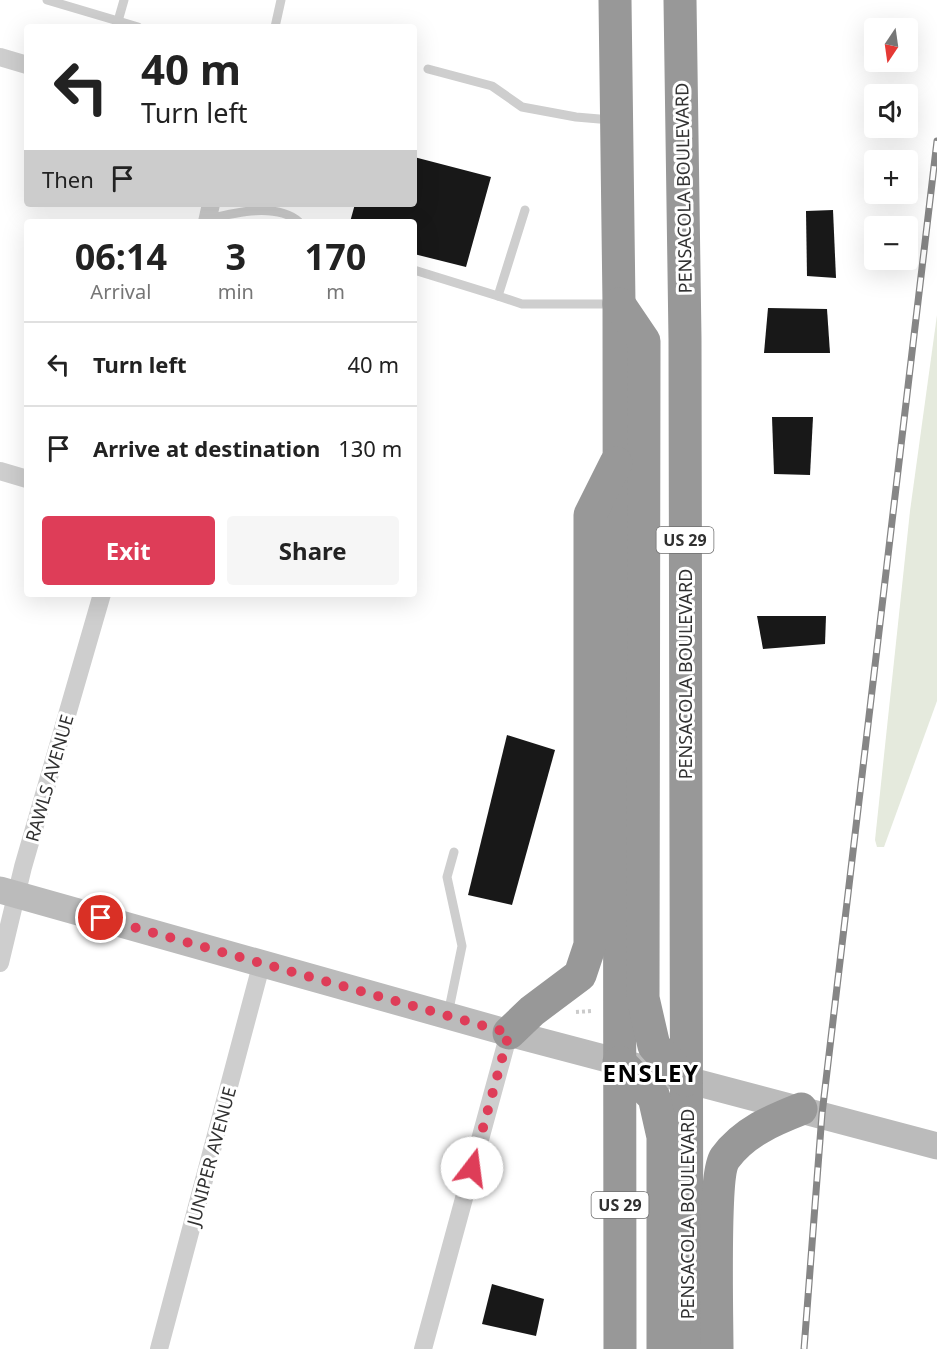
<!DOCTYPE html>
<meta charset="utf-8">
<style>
:root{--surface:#fff;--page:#f6f6f6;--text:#222;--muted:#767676;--line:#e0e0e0;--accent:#de3d58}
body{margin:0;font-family:"Noto Sans",sans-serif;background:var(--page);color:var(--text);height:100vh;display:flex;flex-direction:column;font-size:22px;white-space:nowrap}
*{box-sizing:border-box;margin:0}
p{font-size:20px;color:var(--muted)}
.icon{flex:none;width:33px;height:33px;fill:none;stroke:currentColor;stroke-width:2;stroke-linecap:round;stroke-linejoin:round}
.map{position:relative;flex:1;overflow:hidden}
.details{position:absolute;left:24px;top:219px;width:393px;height:378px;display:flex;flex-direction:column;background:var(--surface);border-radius:6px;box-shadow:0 6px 24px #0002}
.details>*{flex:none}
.top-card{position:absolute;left:24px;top:24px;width:393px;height:183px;border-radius:6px;box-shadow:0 6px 24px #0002;background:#fff;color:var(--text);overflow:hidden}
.needle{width:39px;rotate:193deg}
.buttons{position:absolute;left:864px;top:18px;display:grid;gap:12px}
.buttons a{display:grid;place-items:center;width:54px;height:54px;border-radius:6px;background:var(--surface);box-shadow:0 6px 24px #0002;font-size:30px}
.pin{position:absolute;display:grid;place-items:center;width:51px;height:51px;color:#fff;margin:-26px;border:3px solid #fff;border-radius:50%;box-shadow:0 2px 6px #0007}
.me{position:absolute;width:66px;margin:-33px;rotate:15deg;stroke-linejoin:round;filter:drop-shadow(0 0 4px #0008)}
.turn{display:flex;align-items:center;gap:21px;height:126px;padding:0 18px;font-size:27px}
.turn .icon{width:78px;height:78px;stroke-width:2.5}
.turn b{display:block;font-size:42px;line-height:51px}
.then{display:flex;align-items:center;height:57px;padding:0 18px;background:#0003;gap:12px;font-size:22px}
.eta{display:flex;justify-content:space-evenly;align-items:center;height:102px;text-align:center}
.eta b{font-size:36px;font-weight:700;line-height:42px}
.primary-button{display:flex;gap:12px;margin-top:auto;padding:12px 18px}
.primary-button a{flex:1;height:69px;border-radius:6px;background:var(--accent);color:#fff;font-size:24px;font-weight:700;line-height:69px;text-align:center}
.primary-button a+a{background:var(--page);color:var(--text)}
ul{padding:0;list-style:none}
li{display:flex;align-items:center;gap:18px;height:84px;padding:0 18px;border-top:2px solid var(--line)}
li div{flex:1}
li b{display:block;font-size:22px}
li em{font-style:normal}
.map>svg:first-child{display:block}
.green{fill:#e5eadd}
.building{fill:#181818}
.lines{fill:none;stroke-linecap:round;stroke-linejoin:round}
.path{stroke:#cbcbcb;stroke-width:4;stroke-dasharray:3 3;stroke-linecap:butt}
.lane{stroke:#cecece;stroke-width:9}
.street{stroke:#cecece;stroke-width:18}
.secondary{stroke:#bbb;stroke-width:27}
.highway{stroke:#989898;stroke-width:33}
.rail-casing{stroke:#868686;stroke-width:7}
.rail{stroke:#fff;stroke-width:4.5;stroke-dasharray:14;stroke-linecap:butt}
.route{stroke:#de3d58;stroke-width:10;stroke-dasharray:0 18}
.labels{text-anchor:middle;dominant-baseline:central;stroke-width:6;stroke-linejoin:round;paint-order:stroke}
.shield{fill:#fff;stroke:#6f6f6f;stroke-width:1.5}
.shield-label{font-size:16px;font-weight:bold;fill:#313131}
.street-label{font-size:18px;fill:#313131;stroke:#fff}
.district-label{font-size:24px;font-weight:bold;letter-spacing:1.5px;fill:#000;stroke:#fff}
</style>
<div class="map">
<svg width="937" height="1349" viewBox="0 0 937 1349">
<rect width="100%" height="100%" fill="#fff"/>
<polygon class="green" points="937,315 937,701 884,847 877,847 875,840 910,511"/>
<g class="building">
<polygon points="414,157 491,177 466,267 414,254 414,222 350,222 355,204 414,204"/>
<polygon points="833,210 836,278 807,276 806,211"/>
<polygon points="768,308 827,309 830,353 764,353"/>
<polygon points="772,417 813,417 810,475 774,474"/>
<polygon points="757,616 826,616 825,644 763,649"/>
<polygon points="507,735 555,750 512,905 468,895"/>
<polygon points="492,1284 544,1299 536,1336 482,1324"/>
</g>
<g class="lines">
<polyline class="path" points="576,1012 592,1011"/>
<g class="lane">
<polyline points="47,0 118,21 124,0"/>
<polyline points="118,21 138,27"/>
<polyline points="275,27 281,0"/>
<polyline points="428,69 492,86 522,107 576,117 611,120"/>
<polyline points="525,210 498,296 522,304 614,304"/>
<path d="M208 219C233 213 277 202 299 222"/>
<polyline points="414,270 498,296"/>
<polyline points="448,1014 462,946 447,877 454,852"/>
</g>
<g class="street">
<polyline points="0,57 27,65"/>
<polyline points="207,222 211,204"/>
<polyline points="0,471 27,479"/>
<polyline points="0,963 23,867 102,594"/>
<polyline points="159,1349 262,962"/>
<polyline points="423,1349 509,1033"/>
</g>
<polyline class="secondary" points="0,890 509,1033 937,1146"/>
<g class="highway">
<polyline points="615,0 619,304 620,1349"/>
<polyline points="680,0 685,339 687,1349"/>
<polyline points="619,304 644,341 643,998 654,1046 686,1080"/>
<polyline points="509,1033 532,1011 580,975 590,945 590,515 616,463"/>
<polyline points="619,1062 654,1097 663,1137 663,1349"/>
<path d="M717 1349C717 1319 713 1175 725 1158 744 1132 773 1120 801 1109"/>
</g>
<g class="rail-casing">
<polyline id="rail" points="804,1349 822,1114 937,141"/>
</g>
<use href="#rail" class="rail"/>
</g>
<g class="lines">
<polyline class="route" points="101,918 509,1033 472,1168"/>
</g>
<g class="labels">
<g class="shield">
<rect x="656.5" y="527" width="57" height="26" rx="4.5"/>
<rect x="591.5" y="1192" width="57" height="26" rx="4.5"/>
</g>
<g class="shield-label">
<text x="685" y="540">US 29</text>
<text x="620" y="1205">US 29</text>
</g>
<g class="street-label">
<text transform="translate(683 188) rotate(-91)">PENSACOLA BOULEVARD</text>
<text transform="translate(685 674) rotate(-90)">PENSACOLA BOULEVARD</text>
<text transform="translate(49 778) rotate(-74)">RAWLS AVENUE</text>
<text transform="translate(211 1156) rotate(-75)">JUNIPER AVENUE</text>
<text transform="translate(687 1214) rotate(-90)">PENSACOLA BOULEVARD</text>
</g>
<g class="district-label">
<text x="651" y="1072">ENSLEY</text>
</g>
</g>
</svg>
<div class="buttons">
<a><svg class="needle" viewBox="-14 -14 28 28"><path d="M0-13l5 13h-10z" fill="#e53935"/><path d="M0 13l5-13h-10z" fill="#767676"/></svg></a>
<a><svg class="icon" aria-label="sound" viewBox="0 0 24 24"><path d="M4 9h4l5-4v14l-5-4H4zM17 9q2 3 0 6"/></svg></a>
<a>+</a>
<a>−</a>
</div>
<div class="pin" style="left:101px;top:918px;background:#d93025"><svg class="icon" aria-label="arrive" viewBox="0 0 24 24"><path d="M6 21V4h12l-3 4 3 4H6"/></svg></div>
<svg class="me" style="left:472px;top:1168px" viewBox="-20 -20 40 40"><circle r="19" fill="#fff"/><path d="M0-13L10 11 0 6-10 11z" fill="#de3d58"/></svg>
<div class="top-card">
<div class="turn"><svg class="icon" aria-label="left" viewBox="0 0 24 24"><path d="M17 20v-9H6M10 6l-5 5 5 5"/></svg><div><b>40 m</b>Turn left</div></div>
<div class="then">Then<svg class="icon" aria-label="arrive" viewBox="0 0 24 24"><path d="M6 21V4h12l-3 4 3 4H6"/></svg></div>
</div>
<section class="details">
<div class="eta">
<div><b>06:14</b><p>Arrival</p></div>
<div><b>3</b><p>min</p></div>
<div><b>170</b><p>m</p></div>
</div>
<ul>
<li><svg class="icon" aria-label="left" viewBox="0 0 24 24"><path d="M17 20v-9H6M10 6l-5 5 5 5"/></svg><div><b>Turn left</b></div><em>40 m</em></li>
<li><svg class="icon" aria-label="arrive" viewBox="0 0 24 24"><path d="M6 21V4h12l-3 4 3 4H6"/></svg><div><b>Arrive at destination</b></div><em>130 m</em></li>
</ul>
<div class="primary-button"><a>Exit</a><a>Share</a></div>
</section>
</div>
